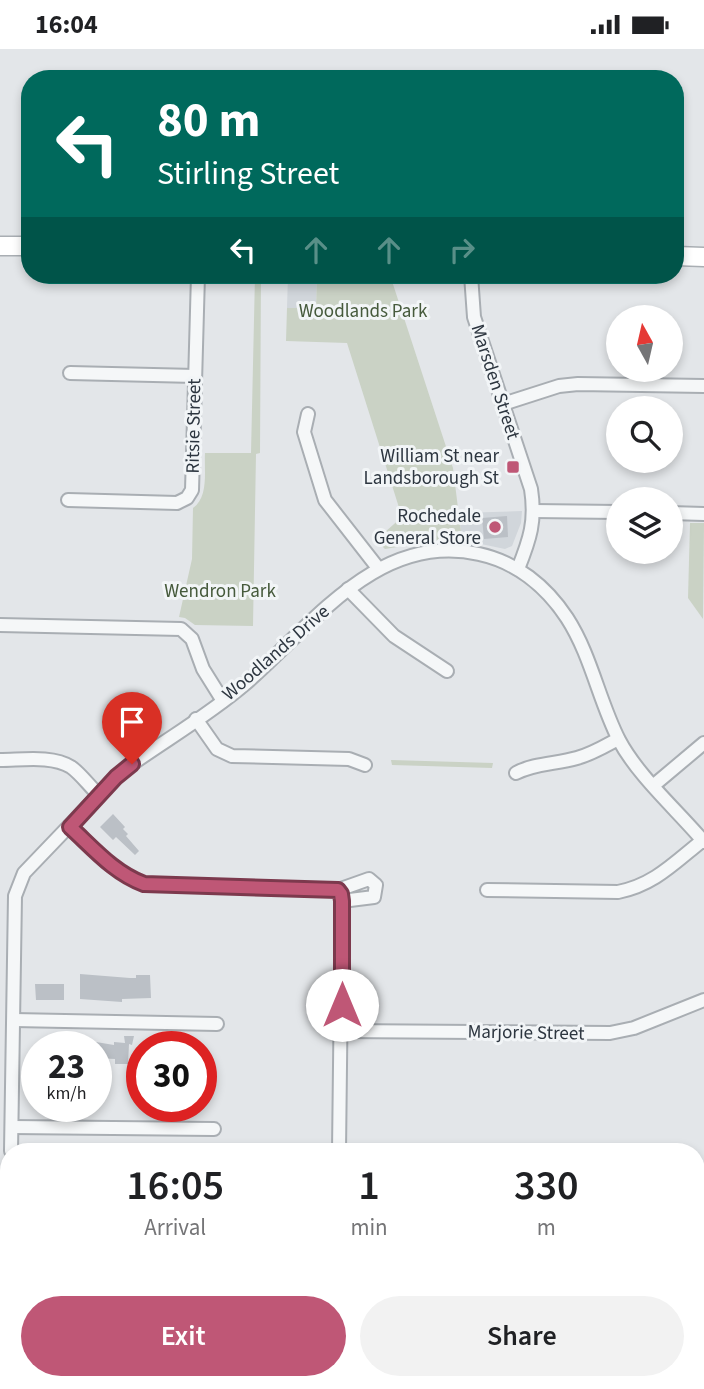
<!DOCTYPE html>
<style>
:root{--surface:#fff;--page:#f2f2f2;--text:#202124;--muted:#757577;--accent:#bf5776}
body{margin:0;font-family:"Source Sans 3",sans-serif;background:var(--page);color:var(--text);height:100vh;display:flex;flex-direction:column;font-size:26px;white-space:nowrap}
*{box-sizing:border-box;margin:0}
p{font-size:23px;color:var(--muted)}
.icon{flex:none;width:38px;height:38px;fill:none;stroke:currentColor;stroke-width:2;stroke-linecap:round;stroke-linejoin:round}
.map{position:relative;flex:1;overflow:hidden}
.drawer{position:absolute;left:0px;top:1094px;width:705px;height:247px;display:flex;flex-direction:column;background:var(--surface);border-radius:28px 28px 0 0;box-shadow:0 4px 10px #0003}
.drawer>*{flex:none}
.guide{position:absolute;left:21px;top:21px;width:663px;height:214px;border-radius:28px;box-shadow:0 4px 10px #0003;background:#00695c;color:#fff;overflow:hidden}
.needle{width:46px;rotate:352deg}
.fabs{position:absolute;left:606px;top:256px;display:grid;gap:14px}
.fabs a{display:grid;place-items:center;width:77px;height:77px;border-radius:50%;background:var(--surface);box-shadow:0 4px 10px #0003;font-size:35px}
.speed{position:absolute;left:21px;top:982px;display:flex;gap:14px;font-size:35px;font-weight:700;text-align:center}
.speed>*{display:grid;place-content:center;width:91px;height:91px;border-radius:50%;background:var(--surface);box-shadow:0 4px 10px #0003;line-height:1}
.speed small{font-size:18px;font-weight:400}
.speed .limit{border:10px solid #d22;background:#fff;color:#111}
.pin{position:absolute;display:grid;place-items:center;width:60px;height:60px;color:#fff;margin:-72px -30px;border-radius:50% 50% 50% 0;rotate:-45deg;box-shadow:0 0 7px #0007}
.pin .icon{rotate:45deg}
.me{position:absolute;width:77px;margin:-38px;rotate:0deg;stroke-linejoin:round;filter:drop-shadow(0 0 5px #0008)}
.turn{display:flex;align-items:center;gap:24px;height:147px;padding:0 21px;font-size:32px}
.turn .icon{width:91px;height:91px;stroke-width:2.5}
.turn b{display:block;font-size:49px;line-height:60px}
.lanes{display:flex;align-items:center;height:66px;padding:0 21px;background:#0003;justify-content:center;gap:35px;direction:ltr}
.lanes .off{opacity:.35}
.eta{display:flex;justify-content:space-evenly;align-items:center;height:119px;text-align:center}
.eta b{font-size:42px;font-weight:600;line-height:49px}
.action{display:flex;gap:14px;margin-top:auto;padding:14px 21px}
.action a{flex:1;height:80px;border-radius:42px;background:var(--accent);color:#fff;font-size:28px;font-weight:600;line-height:80px;text-align:center}
.action a+a{background:var(--page);color:var(--text)}
.status{display:flex;justify-content:space-between;align-items:center;height:49px;padding:0 35px;background:var(--surface);direction:ltr}
.status svg{height:19px;fill:currentColor}
.map>svg:first-child{display:block}
.built{fill:#d1d6db}
.green{fill:#cad2c5}
.building{fill:#bbc0c6}
.lines{fill:none;stroke-linecap:round;stroke-linejoin:round}
.street-casing{stroke:#a9aeb3;stroke-width:16}
.secondary-casing{stroke:#a9aeb3;stroke-width:21}
.street{stroke:#f5f7f8;stroke-width:12}
.secondary{stroke:#fff;stroke-width:18}
.route-casing{stroke:#7c394d;stroke-width:18}
.route{stroke:#bf5776;stroke-width:12}
.poi-dot{fill:#bf5776;stroke:#f2f5f7;stroke-width:2.5}
.labels{text-anchor:middle;dominant-baseline:central;stroke-width:6;stroke-linejoin:round;paint-order:stroke}
.park-label{font-size:19px;fill:#465a3c;stroke:#f2f5f7}
.street-label{font-size:19px;fill:#2d3640;stroke:#f2f5f7}
.poi-label{font-size:19px;fill:#2d3640;stroke:#f2f5f7;text-anchor:end}
</style>
<div class="status"><b>16:04</b><svg viewBox="0 0 49 12"><path d="M0 12V9h3v3zM5 12V6h3v6zM10 12V3h3v9zM15 12V0h3v12zM26 1h20v11H26zM47 4h2v5h-2z"/></svg></div>
<div class="map">
<svg width="704" height="1340" viewBox="0 0 704 1340">
<rect width="100%" height="100%" fill="#e3e6e9"/>
<g class="built">
<polygon points="288,226 317,226 316,259 287,259"/>
<polygon points="522,462 521,474 512,497 505,500 462,491 459,464"/>
</g>
<g class="green">
<path d="M255 226H261L260 404 256 405 253 577 195 576 185 569 179 568 192 510 193 459C209 448 204 422 205 404H251Z"/>
<polygon points="317,226 390,226 453,419 462,491 440,491 385,500 376,491 402,468 347,294 286,292 287,259 316,259"/>
<polygon points="690,474 704,474 703,570 688,549"/>
<polygon points="391,711 493,714 492,719 392,716"/>
</g>
<g class="building">
<polygon points="507,467 508,488 484,490 482,469"/>
<polygon points="113,765 125,778 123,780 128,785 126,787 139,802 135,806 116,788 113,791 100,778"/>
<polygon points="80,925 130,929 136,929 136,926 150,926 151,949 122,950 122,953 80,950"/>
<polygon points="35,935 64,935 64,951 36,951"/>
<polygon points="124,987 134,987 132,996 129,995 128,1015 115,1015 115,1010 96,1009 96,993 114,996 114,993 125,994"/>
</g>
<g class="lines">
<g class="street-casing">
<g id="street">
<path d="M471 226 474 268 531 440C536 472 530 490 518 520"/>
<polyline points="70,324 195,327"/>
<polyline points="503,355 559,337 578,335 704,337"/>
<polyline points="308,365 304,383 325,451 378,519"/>
<polyline points="68,451 177,454 187,449 192,441 198,226"/>
<polyline points="534,462 618,463"/>
<polyline points="670,464 704,465"/>
<polyline points="348,540 394,587 447,622"/>
<polyline points="0,576 181,580 192,590 203,620 223,652"/>
<polyline points="196,670 217,700 232,707 349,710 365,716"/>
<path d="M0 711C22 711 52 706 71 718 81 725 90 738 99 746"/>
<path d="M516 724C535 714 556 715 577 709 592 705 605 697 618 690"/>
<polyline points="654,736 704,694"/>
<path d="M70 777C93 799 114 824 144 835L338 841 369 830 376 836 374 848 342 852"/>
<path d="M487 841 618 843C654 836 674 814 703 791"/>
<polyline points="14,971 217,975"/>
<polyline points="342,982 610,984 634,979 704,951"/>
<polyline points="12,1078 214,1080"/>
<path d="M11 1102 15 847 24 824 116 728 132 715C169 689 210 665 245 635 312 577 378 482 479 505 516 513 546 537 567 569 591 606 599 652 619 691 638 727 677 761 704 793"/>
<polyline points="339,1102 342,847"/>
<polyline points="696,1182 704,1166"/>
<polyline points="666,1332 667,1340"/>
<polyline points="7,1340 9,1262"/>
<polyline points="219,1340 219,1332"/>
<polyline points="335,1340 335,1332"/>
</g>
</g>
<g class="secondary-casing">
<g id="secondary">
<polyline points="0,197 30,197"/>
<polyline points="676,207 704,208"/>
</g>
</g>
<use href="#street" class="street"/>
<use href="#secondary" class="secondary"/>
</g>
<g class="lines">
<g class="route-casing">
<path id="route" d="M132 715 116 728 70 778C93 799 114 824 144 835L338 841 341 845 342 852V956"/>
</g>
<use href="#route" class="route"/>
</g>
<g class="poi-dot">
<rect x="506" y="411" width="14" height="14" rx="3.5"/>
<circle cx="495" cy="478" r="7"/>
</g>
<g class="labels">
<g class="park-label">
<text x="363" y="262">Woodlands Park</text>
<text x="220" y="542">Wendron Park</text>
</g>
<g class="street-label">
<text transform="translate(495 333) rotate(72)">Marsden Street</text>
<text transform="translate(194 377) rotate(-89)">Ritsie Street</text>
<text transform="translate(276 604) rotate(-41)">Woodlands Drive</text>
<text transform="translate(526 984) rotate(1)">Marjorie Street</text>
</g>
<g class="poi-label">
<text x="499" y="407">William St near<tspan x="499" dy="22">Landsborough St</tspan></text>
<text x="481" y="467">Rochedale<tspan x="481" dy="22">General Store</tspan></text>
</g>
</g>
</svg>
<div class="fabs">
<a><svg class="needle" viewBox="-14 -14 28 28"><path d="M0-13l5 13h-10z" fill="#e53935"/><path d="M0 13l5-13h-10z" fill="#757577"/></svg></a>
<a><svg class="icon" aria-label="search" viewBox="0 0 24 24"><circle cx="10" cy="10" r="6"/><path d="M15 15l6 6"/></svg></a>
<a><svg class="icon" aria-label="layers" viewBox="0 0 24 24"><path d="M12 4l9 5-9 5-9-5zM3 14l9 5 9-5"/></svg></a>
</div>
<div class="speed"><div>23<small>km/h</small></div><div class="limit">30</div></div>
<div class="pin" style="left:132px;top:715px;background:#d93025"><svg class="icon" aria-label="arrive" viewBox="0 0 24 24"><path d="M6 21V4h12l-3 4 3 4H6"/></svg></div>
<svg class="me" style="left:342px;top:956px" viewBox="-20 -20 40 40"><circle r="19" fill="#fff"/><path d="M0-13L10 11 0 6-10 11z" fill="#bf5776"/></svg>
<div class="guide">
<div class="turn"><svg class="icon" aria-label="left" viewBox="0 0 24 24"><path d="M17 20v-9H6M10 6l-5 5 5 5"/></svg><div><b>80 m</b>Stirling Street</div></div>
<div class="lanes"><svg class="icon" aria-label="left" viewBox="0 0 24 24"><path d="M17 20v-9H6M10 6l-5 5 5 5"/></svg><svg class="icon off" aria-label="ahead" viewBox="0 0 24 24"><path d="M12 20V5M6 11l6-6 6 6"/></svg><svg class="icon off" aria-label="ahead" viewBox="0 0 24 24"><path d="M12 20V5M6 11l6-6 6 6"/></svg><svg class="icon off" aria-label="right" viewBox="0 0 24 24"><path d="M7 20v-9h11M14 6l5 5-5 5"/></svg></div>
</div>
<section class="drawer">
<div class="eta">
<div><b>16:05</b><p>Arrival</p></div>
<div><b>1</b><p>min</p></div>
<div><b>330</b><p>m</p></div>
</div>
<div class="action"><a>Exit</a><a>Share</a></div>
</section>
</div>
